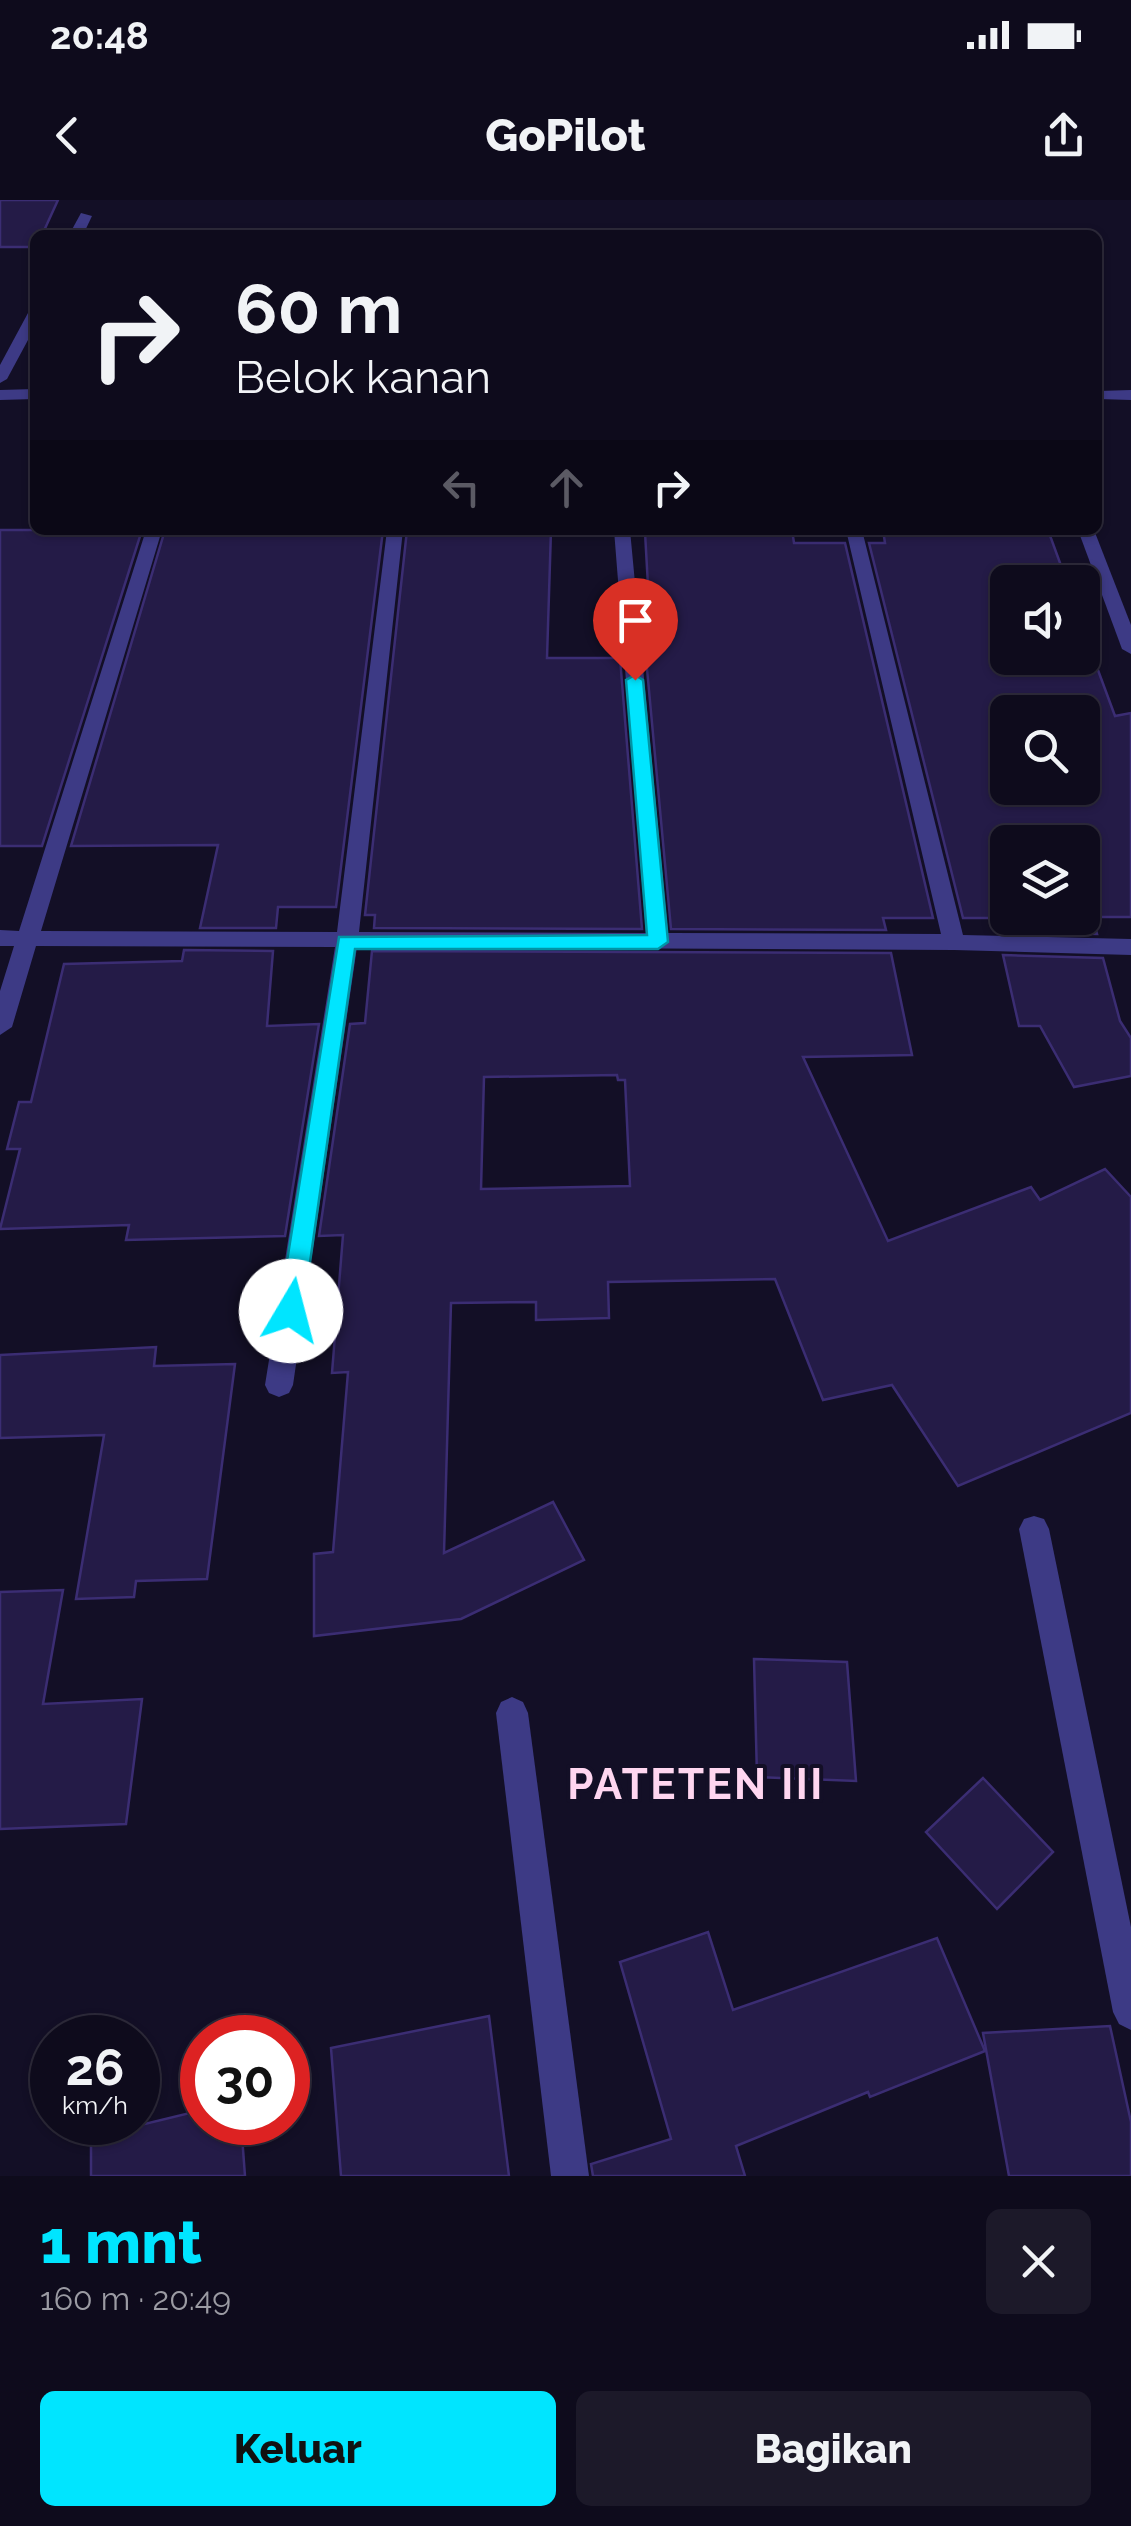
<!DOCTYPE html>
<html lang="id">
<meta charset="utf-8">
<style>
:root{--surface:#0e0b1c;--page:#1c1929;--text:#f1f3f6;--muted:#9b9ba3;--line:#2e2b3b;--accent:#00e5ff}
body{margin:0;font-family:Raleway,sans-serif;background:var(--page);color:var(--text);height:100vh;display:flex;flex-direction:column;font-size:38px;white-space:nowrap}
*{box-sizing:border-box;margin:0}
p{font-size:32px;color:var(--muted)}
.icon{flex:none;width:55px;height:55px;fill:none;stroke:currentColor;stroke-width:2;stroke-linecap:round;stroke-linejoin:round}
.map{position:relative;height:1976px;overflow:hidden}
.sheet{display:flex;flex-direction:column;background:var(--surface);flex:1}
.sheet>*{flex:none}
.hud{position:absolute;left:30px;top:30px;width:1072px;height:305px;border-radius:15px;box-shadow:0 2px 8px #0004,0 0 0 2px var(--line);background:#0e0b1c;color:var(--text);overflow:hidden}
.buttons{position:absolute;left:990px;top:365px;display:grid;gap:20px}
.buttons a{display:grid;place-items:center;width:110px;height:110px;border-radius:15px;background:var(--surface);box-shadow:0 2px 8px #0004,0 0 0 2px var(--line);font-size:50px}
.speed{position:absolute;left:30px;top:1815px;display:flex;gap:20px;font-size:50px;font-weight:700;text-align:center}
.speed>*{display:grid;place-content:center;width:130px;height:130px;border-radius:50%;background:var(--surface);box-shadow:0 2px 8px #0004,0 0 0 2px var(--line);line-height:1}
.speed small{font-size:25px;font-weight:400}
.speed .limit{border:15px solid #d22;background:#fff;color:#111}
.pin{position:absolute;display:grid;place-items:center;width:85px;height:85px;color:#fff;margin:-102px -42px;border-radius:50% 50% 50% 0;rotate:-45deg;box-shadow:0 0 10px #0007}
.pin .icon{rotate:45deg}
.me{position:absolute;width:110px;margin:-55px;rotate:8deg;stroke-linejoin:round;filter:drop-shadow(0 0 8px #0008)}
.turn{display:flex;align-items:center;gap:35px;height:210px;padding:0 40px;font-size:45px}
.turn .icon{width:130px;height:130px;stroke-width:2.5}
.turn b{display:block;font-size:70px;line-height:85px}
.lanes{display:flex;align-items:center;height:95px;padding:0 40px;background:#0003;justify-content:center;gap:50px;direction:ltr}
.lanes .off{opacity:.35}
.round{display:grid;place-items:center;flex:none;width:105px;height:105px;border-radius:15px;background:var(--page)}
.overview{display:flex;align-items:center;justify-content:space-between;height:170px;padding:0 40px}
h1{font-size:60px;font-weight:800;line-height:75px;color:var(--accent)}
.cta{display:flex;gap:20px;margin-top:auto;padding:20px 40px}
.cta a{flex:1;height:115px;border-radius:15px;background:var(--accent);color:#111;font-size:40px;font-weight:800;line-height:115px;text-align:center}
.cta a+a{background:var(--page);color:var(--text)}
.status{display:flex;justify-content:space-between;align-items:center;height:70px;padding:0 50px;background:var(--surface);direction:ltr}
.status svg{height:28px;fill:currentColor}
header{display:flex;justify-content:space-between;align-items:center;height:130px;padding:0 40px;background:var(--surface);font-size:45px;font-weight:800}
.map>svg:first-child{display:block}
.building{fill:#241b47;stroke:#3b2d73;stroke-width:2.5;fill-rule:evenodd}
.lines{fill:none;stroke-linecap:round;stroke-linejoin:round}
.minor{fill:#3d3a85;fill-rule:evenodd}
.route{fill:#00e5ff;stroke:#0095a6;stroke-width:2.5}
.labels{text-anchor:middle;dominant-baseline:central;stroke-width:8;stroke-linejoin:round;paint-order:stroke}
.near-district-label{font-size:42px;font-weight:bold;letter-spacing:2.5px;fill:#ffd6f0;stroke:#130f26}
</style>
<div class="status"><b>20:48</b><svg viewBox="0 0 49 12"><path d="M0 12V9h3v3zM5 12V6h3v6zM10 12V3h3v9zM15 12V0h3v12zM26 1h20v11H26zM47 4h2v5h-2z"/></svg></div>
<header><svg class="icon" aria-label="back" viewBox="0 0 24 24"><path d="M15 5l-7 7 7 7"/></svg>GoPilot<svg class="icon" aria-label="share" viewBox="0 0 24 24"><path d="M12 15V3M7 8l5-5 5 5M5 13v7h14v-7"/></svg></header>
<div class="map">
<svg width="1131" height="1976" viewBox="0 0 1131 1976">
<rect width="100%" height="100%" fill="#130f26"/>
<g class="building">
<polygon points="0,0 58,0 42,35 35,35 35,47 0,47"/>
<polygon points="0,330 142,330 42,646 0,646"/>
<polygon points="165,330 383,330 336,707 278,707 276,728 200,728 218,645 71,646"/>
<polygon points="407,330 551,330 547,458 620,458 642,729 374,728 375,715 365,715"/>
<polygon points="792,330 794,343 845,343 933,718 883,718 886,730 671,729 646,458 652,458 645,332"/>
<path d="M883 330H1048L1067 382H1008V458H1082V427L1115 516 1131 513V717H1092L1097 734 998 732 995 718H963L869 343H885ZM1008 512H1082V588H1008ZM1008 642H1082V718H1008Z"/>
<polygon points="184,750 273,751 267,826 319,824 285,1036 126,1040 129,1025 0,1029 20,949 7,949 19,902 31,902 64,764 182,761"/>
<path d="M372 751 891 753 912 855 803 857 888 1041 1031 987 1040 1000 1105 969 1131 997V1213L958 1286 892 1185 823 1200 775 1079 608 1082 609 1118 536 1120V1102L451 1103 444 1353 553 1302 584 1360 461 1419 314 1436V1354L333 1352 348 1172 332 1173 343 1035 319 1036 350 824 365 823ZM617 875 618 880H625L630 986 481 989 484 877Z"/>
<polygon points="1003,755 1103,758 1120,821 1131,838 1131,876 1074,887 1040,826 1019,826"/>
<polygon points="156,1147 154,1166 235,1164 207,1379 136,1381 134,1397 76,1399 104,1235 0,1238 0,1155"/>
<polygon points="63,1390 43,1504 142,1499 126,1624 0,1629 0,1392"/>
<polygon points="754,1459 847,1462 856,1581 757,1577"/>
<polygon points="983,1578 1053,1652 997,1709 926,1632"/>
<polygon points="708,1732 733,1810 937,1738 985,1851 870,1897 868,1892 736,1946 745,1976 593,1976 591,1964 671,1939 620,1762"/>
<polygon points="489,1816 509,1976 341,1976 331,1848"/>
<polygon points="1110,1826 1131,1922 1131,1976 1009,1976 983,1833"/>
<polygon points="202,1910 202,1922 241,1922 245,1976 91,1976 91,1937"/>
</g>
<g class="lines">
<g class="minor">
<polygon points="81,13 92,16 83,35 69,35"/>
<polygon points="252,29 258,35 244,35 247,30"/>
<polygon points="35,109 35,127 7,179 0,183 0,165 28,113"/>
<polygon points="35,189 35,199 0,200 0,190"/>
<polygon points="1131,190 1131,200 1098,199 1098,191"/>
<polygon points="146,330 162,330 41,731 337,732 387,330 403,330 359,732 646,733 614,330 630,330 668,733 941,734 846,330 862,330 963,735 1131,739 1131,755 954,750 357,747 293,1185 289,1193 279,1197 269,1193 265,1185 335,747 36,746 12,827 0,835 0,791 14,746 0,746 0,730 19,731"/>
<polygon points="1078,330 1094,330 1131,425 1131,454 1122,449"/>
<polygon points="1034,1316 1044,1319 1049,1329 1131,1727 1131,1830 1119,1824 1113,1812 1019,1329 1024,1319"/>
<polygon points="512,1497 523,1502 528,1513 589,1976 551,1976 496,1513 501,1502"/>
</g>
</g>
<polygon class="route" points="635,475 643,480 668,742 658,749 355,749 303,1111 299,1118 282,1118 279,1111 339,737 647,735 626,480"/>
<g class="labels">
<g class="near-district-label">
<text x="696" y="1584">PATETEN III</text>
</g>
</g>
</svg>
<div class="buttons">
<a><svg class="icon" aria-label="sound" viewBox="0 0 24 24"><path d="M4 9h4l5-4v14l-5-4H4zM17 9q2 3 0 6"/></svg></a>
<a><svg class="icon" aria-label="search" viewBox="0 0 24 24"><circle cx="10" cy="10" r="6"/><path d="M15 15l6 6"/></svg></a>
<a><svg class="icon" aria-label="layers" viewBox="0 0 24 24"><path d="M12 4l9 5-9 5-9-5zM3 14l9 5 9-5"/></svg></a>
</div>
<div class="speed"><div>26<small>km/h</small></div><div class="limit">30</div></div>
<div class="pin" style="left:635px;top:480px;background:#d93025"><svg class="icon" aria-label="arrive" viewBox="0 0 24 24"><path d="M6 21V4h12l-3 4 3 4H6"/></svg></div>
<svg class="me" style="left:291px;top:1111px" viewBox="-20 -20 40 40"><circle r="19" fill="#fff"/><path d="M0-13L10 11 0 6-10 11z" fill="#00e5ff"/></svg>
<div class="hud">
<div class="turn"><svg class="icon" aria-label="right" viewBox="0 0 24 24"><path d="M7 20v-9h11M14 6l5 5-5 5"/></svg><div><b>60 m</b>Belok kanan</div></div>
<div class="lanes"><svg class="icon off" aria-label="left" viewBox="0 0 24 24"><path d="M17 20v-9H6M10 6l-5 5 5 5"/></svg><svg class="icon off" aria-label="ahead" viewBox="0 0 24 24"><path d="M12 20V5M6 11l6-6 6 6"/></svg><svg class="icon" aria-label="right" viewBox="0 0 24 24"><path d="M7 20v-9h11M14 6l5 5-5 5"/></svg></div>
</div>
</div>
<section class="sheet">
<div class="overview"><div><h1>1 mnt</h1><p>160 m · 20:49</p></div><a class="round"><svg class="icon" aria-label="close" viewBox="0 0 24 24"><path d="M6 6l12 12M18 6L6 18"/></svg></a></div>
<div class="cta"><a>Keluar</a><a>Bagikan</a></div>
</section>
